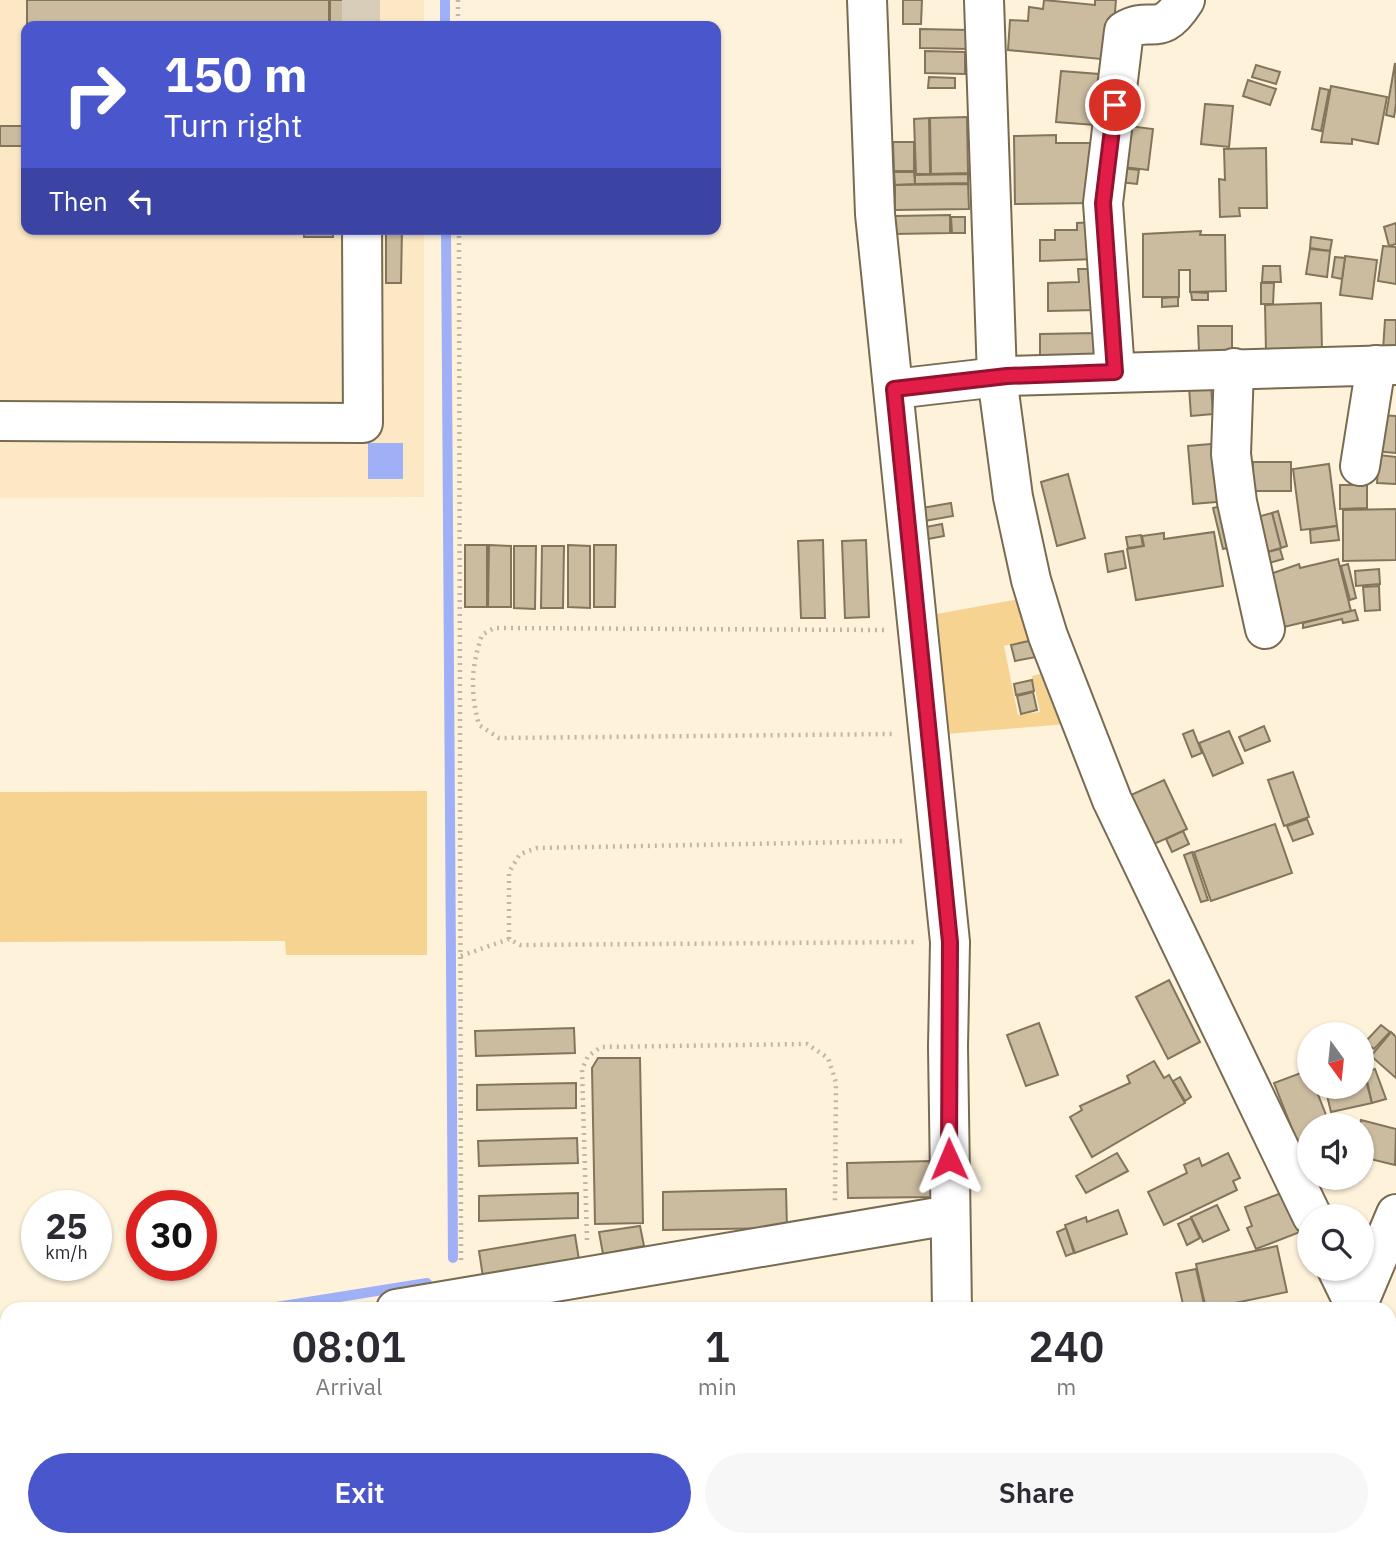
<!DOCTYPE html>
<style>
:root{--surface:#fff;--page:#f7f7f7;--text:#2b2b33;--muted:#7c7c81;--accent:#4a56cb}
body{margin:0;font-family:"IBM Plex Sans",sans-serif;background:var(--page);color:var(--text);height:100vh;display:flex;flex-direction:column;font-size:26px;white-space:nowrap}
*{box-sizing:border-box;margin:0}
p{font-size:23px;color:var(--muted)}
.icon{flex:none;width:38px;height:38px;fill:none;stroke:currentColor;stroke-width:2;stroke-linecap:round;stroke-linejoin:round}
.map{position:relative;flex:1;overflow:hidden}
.sheet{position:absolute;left:0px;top:1302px;width:1396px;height:245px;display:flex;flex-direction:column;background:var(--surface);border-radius:21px 21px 0 0;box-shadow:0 2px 5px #0004}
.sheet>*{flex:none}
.guide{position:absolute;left:21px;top:21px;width:700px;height:214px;border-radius:14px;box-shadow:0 2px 5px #0004;background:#4a56cb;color:#fff;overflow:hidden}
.needle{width:46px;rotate:165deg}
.tools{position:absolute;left:1297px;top:1022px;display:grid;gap:14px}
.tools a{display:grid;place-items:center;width:77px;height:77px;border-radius:50%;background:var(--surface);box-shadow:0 2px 5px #0004;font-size:35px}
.speed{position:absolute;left:21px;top:1190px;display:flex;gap:14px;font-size:35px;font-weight:700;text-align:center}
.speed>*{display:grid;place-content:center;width:91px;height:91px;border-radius:50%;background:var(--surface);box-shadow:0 2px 5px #0004;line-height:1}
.speed small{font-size:18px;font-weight:400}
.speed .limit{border:10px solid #d22;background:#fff;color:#111}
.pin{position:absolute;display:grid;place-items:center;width:60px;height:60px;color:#fff;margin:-30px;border:4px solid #fff;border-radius:50%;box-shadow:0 2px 7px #0007}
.me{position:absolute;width:77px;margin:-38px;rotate:359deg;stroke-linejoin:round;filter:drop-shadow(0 0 5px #0008)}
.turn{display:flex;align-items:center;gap:24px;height:147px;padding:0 28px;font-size:32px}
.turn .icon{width:91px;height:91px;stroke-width:2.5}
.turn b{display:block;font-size:49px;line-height:60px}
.then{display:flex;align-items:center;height:66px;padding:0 28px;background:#0003;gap:14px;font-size:26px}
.eta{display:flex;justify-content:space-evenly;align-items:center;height:119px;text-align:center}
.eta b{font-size:42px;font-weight:600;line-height:49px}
.button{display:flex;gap:14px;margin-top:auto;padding:14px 28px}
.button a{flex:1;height:80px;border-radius:42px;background:var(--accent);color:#fff;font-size:28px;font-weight:600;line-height:80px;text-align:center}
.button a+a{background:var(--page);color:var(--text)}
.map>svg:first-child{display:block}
.built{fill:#fce8c4}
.green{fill:#f6d391}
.water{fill:#a0b0f6}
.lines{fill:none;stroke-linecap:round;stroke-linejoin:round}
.stream{stroke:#a0b0f6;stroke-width:10}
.building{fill:#cbbca0;stroke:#83755c;stroke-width:2}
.minor-tunnel{stroke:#d7cdb8;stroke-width:38;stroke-dasharray:38 19;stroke-linecap:butt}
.minor-casing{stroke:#796b52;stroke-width:42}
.path{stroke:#c1b6a3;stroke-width:4.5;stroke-dasharray:2 5;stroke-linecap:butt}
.minor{stroke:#fff;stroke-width:38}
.route-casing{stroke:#92132f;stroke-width:18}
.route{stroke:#e11d48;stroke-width:12}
</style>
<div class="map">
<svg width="1396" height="1547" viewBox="0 0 1396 1547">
<rect width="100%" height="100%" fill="#fef2db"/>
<polygon class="built" points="0,0 424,0 424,26 26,26 26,229 424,229 424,497 0,498"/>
<g class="green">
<polygon points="1025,598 1037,638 1004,646 1018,715 1040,712 1032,676 1048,672 1066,724 946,734 931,615"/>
<polygon points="427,791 427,955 286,955 285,941 0,942 0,792"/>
</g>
<rect class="water" x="368" y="443" width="35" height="36"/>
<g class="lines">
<g class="stream">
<polyline points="445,0 445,26"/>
<polyline points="446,229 453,1258"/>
<polyline points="264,1309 427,1283"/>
<polyline points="454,1540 454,1547"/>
</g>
</g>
<g class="building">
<rect x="27" y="0" width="302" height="26"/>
<rect x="330" y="0" width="43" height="26"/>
<polygon points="903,0 922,0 921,24 903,24"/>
<polygon points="1044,0 1095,5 1095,0 1116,0 1111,60 1008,50 1010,20 1028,21 1029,7 1043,9"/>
<polygon points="920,29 969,30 968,49 920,48"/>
<polygon points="925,51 965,52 965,74 925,73"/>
<polygon points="1395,63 1396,104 1394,117 1386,115"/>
<polygon points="1256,65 1280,72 1276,84 1252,77"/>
<polygon points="1061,71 1099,74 1095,125 1056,122"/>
<polygon points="929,77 955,78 955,88 928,88"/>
<polygon points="1248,80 1276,89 1270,105 1243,96"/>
<polygon points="1331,86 1387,97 1378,144 1352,139 1352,144 1321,142"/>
<polygon points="1320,88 1329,90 1321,131 1312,129"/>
<polygon points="1205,104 1233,106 1229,147 1201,144"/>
<polygon points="967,117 968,173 931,174 930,118"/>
<polygon points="929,118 930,174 916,174 914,119"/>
<polygon points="1121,125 1153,129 1148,170 1115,166"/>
<polygon points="0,126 26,126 25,146 0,146"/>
<polygon points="1056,135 1056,143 1093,143 1094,203 1015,204 1014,136"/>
<polygon points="893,142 914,142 914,171 894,171"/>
<polygon points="1266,148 1267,208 1239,208 1240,216 1220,217 1219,179 1225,180 1224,149"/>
<polygon points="1121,168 1139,170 1137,184 1119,182"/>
<polygon points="894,172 914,172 915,184 895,185"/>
<polygon points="968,174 968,183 915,184 915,175"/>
<polygon points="968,184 969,209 895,210 895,185"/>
<polygon points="950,215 950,233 895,234 895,216"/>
<polygon points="951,217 965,217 965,233 952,233"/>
<polygon points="1096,222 1096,259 1040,261 1040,240 1055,240 1055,230 1077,230 1077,223"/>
<polygon points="1396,223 1396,244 1389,246 1384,227"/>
<rect x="304" y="229" width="29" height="8"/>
<polygon points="386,229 402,229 401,283 386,283"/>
<polygon points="1201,231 1200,235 1225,235 1226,291 1190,292 1190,270 1179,270 1179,297 1143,297 1143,234"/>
<polygon points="1311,237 1332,240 1330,251 1310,248"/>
<polygon points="1383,246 1396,247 1396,284 1378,281"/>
<polygon points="1310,249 1330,251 1327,277 1306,274"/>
<polygon points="1345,256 1377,260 1372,299 1340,295"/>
<polygon points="1335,257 1345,258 1342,279 1332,277"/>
<polygon points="1263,266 1280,266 1281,282 1262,282"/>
<polygon points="1078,269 1098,269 1098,310 1048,311 1048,283 1079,282"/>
<polygon points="1261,283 1274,283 1273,304 1261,304"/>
<polygon points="1191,292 1208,293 1208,300 1192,300"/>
<polygon points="1178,297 1178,306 1162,307 1162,298"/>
<polygon points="1321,303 1322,351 1266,352 1265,305"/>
<polygon points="1385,320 1396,320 1396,351 1383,350"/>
<polygon points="1198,326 1232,326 1232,355 1199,352"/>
<polygon points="1096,333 1096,361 1040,362 1040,334"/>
<polygon points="1211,386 1213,414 1191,416 1189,387"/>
<polygon points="1377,415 1396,416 1396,453 1374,451"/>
<polygon points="1222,443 1228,501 1193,504 1188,446"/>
<polygon points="1379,455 1396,457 1396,484 1377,483"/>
<rect x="1253" y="462" width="38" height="29"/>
<polygon points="1329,464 1337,526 1301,530 1293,469"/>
<polygon points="1068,474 1085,538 1057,546 1041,482"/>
<polygon points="1340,485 1367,485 1367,508 1340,509"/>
<polygon points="951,503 953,516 924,521 922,508"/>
<polygon points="1230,504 1240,545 1223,549 1213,508"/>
<polygon points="1396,509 1396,560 1343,561 1343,510"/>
<polygon points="1278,511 1287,546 1281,548 1272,513"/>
<polygon points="1272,513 1281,548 1255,555 1246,520"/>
<polygon points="942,524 944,536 928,539 926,527"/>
<polygon points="1337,526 1339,540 1311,543 1310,530"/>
<polygon points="1214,532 1223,586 1136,600 1127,549 1144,546 1142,536 1164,533 1164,539"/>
<polygon points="1141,535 1143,546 1128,548 1126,537"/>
<polygon points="823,540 825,618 801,618 798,541"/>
<polygon points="866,540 869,617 845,618 842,541"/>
<rect x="465" y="545" width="22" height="62"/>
<polygon points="489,545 511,546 511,607 488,607"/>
<polygon points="568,545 590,546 590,608 568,607"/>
<polygon points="594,545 616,545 615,607 594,607"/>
<polygon points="514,546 536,546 535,609 514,608"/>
<polygon points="542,546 564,546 563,608 541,608"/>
<polygon points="1280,549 1283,559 1259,566 1256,555"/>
<polygon points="1123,551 1126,568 1108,572 1105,554"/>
<polygon points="1338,559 1351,611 1271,630 1259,578 1299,564 1300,568"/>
<polygon points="1348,564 1356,598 1350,600 1341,566"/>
<polygon points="1379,569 1380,584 1356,586 1355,571"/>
<polygon points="1379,586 1380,610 1365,611 1363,587"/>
<polygon points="1355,610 1358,620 1343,623 1342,619 1303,628 1303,623"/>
<polygon points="1033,640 1036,657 1015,661 1011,645"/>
<polygon points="1032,680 1034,691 1016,695 1014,684"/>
<polygon points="1033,692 1037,710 1021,714 1017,696"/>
<polygon points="1264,726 1270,741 1245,751 1239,737"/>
<polygon points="1193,730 1202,753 1192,757 1183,734"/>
<polygon points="1229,731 1243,763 1213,776 1199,743"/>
<polygon points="1293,772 1309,817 1284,826 1268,780"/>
<polygon points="1164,780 1187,829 1154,844 1131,795"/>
<polygon points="1307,819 1313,834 1293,841 1287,826"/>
<polygon points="1275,824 1292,873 1211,901 1194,852"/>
<polygon points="1183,831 1189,844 1172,852 1166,839"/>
<polygon points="1192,852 1208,900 1201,902 1184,855"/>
<polygon points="1169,980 1200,1042 1168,1059 1136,997"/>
<polygon points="1039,1023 1058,1075 1026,1086 1007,1035"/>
<polygon points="1381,1025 1390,1032 1374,1049 1365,1042"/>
<polygon points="574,1028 575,1053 476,1056 475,1031"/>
<polygon points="1391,1032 1396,1037 1396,1078 1371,1056"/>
<polygon points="598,1058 640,1058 643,1223 595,1224 592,1068"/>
<polygon points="1154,1061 1164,1078 1169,1075 1185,1103 1092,1157 1070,1117 1082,1110 1080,1106 1130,1083 1127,1076"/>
<polygon points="1362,1066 1372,1103 1331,1112 1325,1087 1362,1087"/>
<polygon points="1375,1069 1386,1099 1372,1103 1365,1072"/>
<polygon points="1309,1070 1309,1087 1315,1087 1330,1125 1309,1125 1309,1152 1302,1154 1274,1083"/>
<polygon points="1180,1077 1191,1097 1185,1101 1173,1081"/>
<polygon points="576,1083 576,1108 477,1110 477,1085"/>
<polygon points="1361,1120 1396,1129 1395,1165 1362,1157 1362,1125 1345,1125 1346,1121 1360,1125"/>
<polygon points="577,1138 578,1163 479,1166 478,1141"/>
<polygon points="1117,1153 1128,1171 1086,1193 1076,1176"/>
<polygon points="1228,1153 1240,1178 1233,1181 1237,1190 1164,1225 1148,1192 1187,1173 1184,1165 1199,1158 1202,1166"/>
<polygon points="931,1161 932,1197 848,1198 847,1163"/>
<polygon points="786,1189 787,1228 663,1230 663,1192"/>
<polygon points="1284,1192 1300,1232 1256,1249 1247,1228 1252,1226 1245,1207"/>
<polygon points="578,1193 578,1218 479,1221 479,1196"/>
<polygon points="1217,1205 1229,1230 1203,1242 1191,1217"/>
<polygon points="1118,1210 1127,1234 1075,1253 1065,1225 1086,1217 1087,1222"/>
<polygon points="1191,1218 1200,1238 1187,1245 1178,1224"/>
<polygon points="640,1226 644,1246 603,1254 599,1232"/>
<polygon points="1066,1228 1074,1253 1066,1256 1057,1232"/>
<polygon points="575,1235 579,1260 483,1277 479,1251"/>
<polygon points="1277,1246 1287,1292 1206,1309 1196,1264"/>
<polygon points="1196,1269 1205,1308 1184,1309 1176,1273"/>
<polygon points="1390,1393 1396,1396 1396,1462 1390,1459"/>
<polygon points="1084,1540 1105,1541 1105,1547 1084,1547"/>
<polygon points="1189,1540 1213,1540 1212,1547 1188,1547"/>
<polygon points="1214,1540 1230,1540 1239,1542 1238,1547 1213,1547"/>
</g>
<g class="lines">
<polyline class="minor-tunnel" points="361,0 361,26"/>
<g class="minor-casing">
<g id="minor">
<polyline points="867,0 875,214 950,942 948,1047 952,1309"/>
<polyline points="984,0 997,377 1013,497 1031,580 1048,636 1112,800 1312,1216"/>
<polyline points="1234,368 1231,454 1237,502 1265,629"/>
<path d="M1115 372 1103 203 1124 31C1152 14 1159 41 1185 0"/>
<polyline points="894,389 1007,376 1396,365"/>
<polyline points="0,421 363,423 362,229"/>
<polyline points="1360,466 1376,365"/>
<polyline points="1337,1269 1356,1308"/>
<polyline points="396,1309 950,1215"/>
<polyline points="1356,1309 1396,1214"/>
<polyline points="0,1376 7,1375"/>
<polyline points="162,1540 162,1547"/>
<polyline points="958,1540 958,1547"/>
<polyline points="1347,1540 1373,1547"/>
<polyline points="1297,1547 1298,1540"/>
</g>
</g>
<g class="path">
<polyline points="458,0 458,26"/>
<polyline points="459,229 461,1261"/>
<path d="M884 630 494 628 482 635C471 667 470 692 479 725L499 738 894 734"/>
<polyline points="509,939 509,872 520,854 537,848 904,841"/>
<polyline points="461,956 509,939 520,945 914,942"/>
<polyline points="587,1240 582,1069 588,1056 601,1047 807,1044 828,1058 836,1082 835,1201"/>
</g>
<use href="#minor" class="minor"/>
</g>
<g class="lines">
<g class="route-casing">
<polyline id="route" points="949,1159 950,942 894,389 1007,376 1115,372 1103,203 1115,105"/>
</g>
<use href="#route" class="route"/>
</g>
</svg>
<div class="tools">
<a><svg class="needle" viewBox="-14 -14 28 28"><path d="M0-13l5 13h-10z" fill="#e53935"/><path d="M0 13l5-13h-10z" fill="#7c7c81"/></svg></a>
<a><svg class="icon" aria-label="sound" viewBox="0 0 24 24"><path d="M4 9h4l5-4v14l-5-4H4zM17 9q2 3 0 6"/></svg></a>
<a><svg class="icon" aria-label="search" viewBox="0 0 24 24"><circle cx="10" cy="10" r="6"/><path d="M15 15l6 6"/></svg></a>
</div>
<div class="speed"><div>25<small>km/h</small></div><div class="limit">30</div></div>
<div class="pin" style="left:1115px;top:105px;background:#d93025"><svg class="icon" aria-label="arrive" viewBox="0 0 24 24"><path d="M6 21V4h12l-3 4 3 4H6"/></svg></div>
<svg class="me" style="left:949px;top:1159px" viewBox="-20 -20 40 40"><path d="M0-17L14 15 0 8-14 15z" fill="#e11d48" stroke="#fff" stroke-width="4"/></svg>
<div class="guide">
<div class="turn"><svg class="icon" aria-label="right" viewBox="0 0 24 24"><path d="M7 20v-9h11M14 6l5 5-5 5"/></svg><div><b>150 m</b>Turn right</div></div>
<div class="then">Then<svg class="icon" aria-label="left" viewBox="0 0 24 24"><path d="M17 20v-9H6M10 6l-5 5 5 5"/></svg></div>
</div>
<section class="sheet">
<div class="eta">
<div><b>08:01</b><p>Arrival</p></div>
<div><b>1</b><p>min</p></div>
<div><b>240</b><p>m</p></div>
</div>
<div class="button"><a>Exit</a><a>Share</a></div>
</section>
</div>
